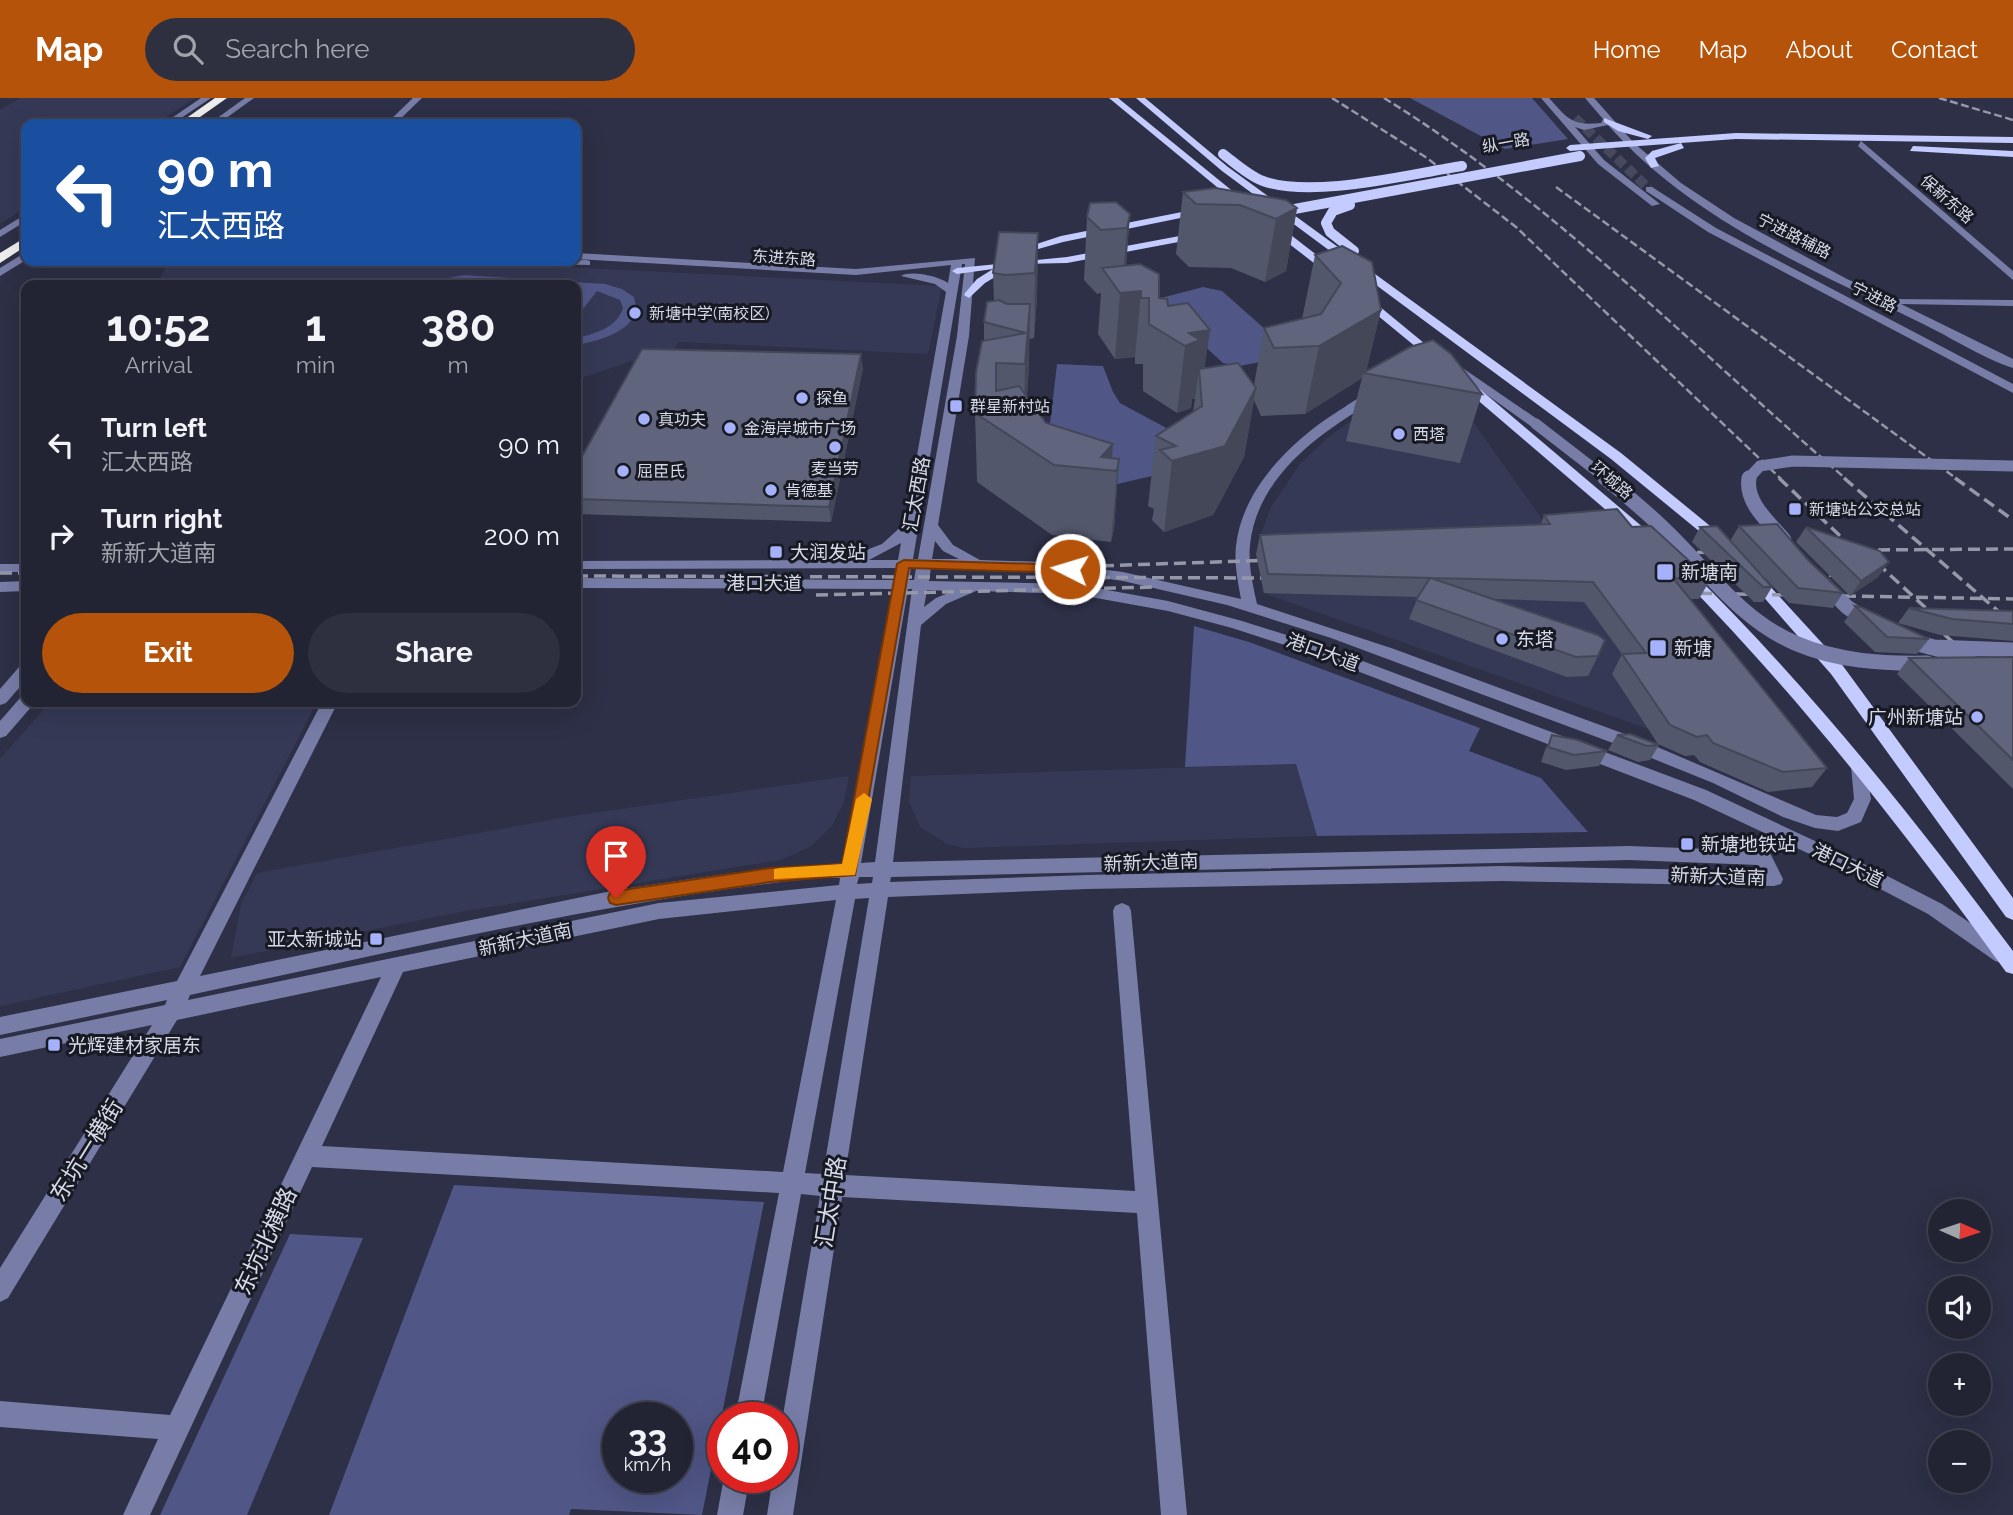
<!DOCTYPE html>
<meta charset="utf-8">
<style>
:root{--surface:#222434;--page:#2e3040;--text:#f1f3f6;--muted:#a2a4ac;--line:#3f414f;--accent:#b45309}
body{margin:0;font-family:Raleway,"Noto Sans SC",sans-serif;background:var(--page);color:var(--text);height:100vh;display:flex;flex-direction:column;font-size:26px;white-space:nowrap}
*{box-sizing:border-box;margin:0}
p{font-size:23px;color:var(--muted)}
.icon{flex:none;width:38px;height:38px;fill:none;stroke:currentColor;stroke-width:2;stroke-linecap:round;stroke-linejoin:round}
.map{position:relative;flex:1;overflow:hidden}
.sheet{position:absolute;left:21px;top:182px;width:560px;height:427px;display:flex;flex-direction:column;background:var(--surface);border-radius:14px;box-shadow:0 7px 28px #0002,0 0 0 2px var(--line)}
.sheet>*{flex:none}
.banner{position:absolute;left:21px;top:21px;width:560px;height:147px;border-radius:14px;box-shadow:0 7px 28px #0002,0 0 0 2px var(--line);background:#1a4fa0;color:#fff;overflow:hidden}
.needle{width:46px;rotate:93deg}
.controls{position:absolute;left:1928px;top:1101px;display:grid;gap:14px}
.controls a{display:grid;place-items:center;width:63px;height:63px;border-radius:50%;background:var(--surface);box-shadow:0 7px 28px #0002,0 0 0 2px var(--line);font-size:35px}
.speed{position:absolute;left:602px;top:1304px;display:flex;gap:14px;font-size:35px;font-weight:700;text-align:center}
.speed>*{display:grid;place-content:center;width:91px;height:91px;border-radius:50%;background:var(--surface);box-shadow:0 7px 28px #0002,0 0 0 2px var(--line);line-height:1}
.speed small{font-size:18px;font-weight:400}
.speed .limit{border:10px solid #d22;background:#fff;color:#111}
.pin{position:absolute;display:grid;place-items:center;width:60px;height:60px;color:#fff;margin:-72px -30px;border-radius:50% 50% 50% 0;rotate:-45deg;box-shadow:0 0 7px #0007}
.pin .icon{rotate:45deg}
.me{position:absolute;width:77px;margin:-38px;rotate:275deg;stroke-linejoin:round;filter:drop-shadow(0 0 5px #0008)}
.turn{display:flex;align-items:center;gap:24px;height:147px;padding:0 21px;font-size:32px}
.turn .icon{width:91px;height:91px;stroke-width:2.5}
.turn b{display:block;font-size:49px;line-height:60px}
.eta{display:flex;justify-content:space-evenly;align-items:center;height:119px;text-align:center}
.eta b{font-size:42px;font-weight:700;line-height:49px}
.primary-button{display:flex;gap:14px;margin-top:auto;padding:14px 21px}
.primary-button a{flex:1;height:80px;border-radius:42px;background:var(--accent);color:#fff;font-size:28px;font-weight:700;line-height:80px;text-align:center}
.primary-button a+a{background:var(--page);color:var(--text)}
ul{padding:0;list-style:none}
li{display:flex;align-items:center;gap:21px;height:91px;padding:0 21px}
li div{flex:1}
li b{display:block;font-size:26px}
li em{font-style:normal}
header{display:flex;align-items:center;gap:42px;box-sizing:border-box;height:98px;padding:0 35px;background:var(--accent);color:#fff}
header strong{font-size:33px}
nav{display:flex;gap:38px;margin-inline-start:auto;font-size:24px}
.search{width:490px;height:63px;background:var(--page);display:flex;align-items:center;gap:18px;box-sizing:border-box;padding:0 24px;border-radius:38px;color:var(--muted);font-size:26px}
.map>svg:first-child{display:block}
.built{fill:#353955}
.green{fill:#505686;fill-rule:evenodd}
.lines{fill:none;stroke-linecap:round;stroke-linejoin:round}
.minor-tunnel{stroke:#46495e;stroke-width:10;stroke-dasharray:10 4.5;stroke-linecap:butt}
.minor{fill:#777da7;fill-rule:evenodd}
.major{fill:#c3cbff;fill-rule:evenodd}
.highway{fill:#eee;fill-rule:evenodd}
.rail-far1{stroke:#9598a9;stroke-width:2.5;stroke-dasharray:8 3.5;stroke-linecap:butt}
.rail{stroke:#9598a9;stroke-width:3.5;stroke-dasharray:12 6;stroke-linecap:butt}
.minor-bridge-far1{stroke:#777da7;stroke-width:11}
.minor-bridge{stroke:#777da7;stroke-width:15}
.major-bridge{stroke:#c3cbff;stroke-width:10}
.wall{fill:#53576c}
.shaded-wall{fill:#434758}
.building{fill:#60657d;stroke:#434758;stroke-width:2}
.route{fill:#b45309;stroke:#753606;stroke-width:2}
.slow{fill:#f59e0b}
.poi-dot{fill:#a6b1fc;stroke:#171923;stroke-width:2.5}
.labels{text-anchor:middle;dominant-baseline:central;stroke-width:6;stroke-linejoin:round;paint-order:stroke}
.far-street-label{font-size:16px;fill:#d6d9e7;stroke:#171923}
.far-poi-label{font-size:16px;fill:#d6d9e7;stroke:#171923;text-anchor:start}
.street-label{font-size:19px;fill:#d6d9e7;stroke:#171923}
.poi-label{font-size:19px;fill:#d6d9e7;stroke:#171923;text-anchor:start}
.near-street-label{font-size:23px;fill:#d6d9e7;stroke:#171923}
</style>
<header>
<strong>Map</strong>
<div class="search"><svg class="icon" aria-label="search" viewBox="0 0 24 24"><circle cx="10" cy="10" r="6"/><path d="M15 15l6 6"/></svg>Search here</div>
<nav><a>Home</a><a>Map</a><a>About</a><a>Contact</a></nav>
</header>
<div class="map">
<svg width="2013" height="1417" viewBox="0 0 2013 1417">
<rect width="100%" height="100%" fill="#2d3046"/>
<g class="built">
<polygon points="20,0 195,0 155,26 26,26 26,109 0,126 0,12"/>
<polygon points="169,163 446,163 942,188 928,256 679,244 671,257 629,264 576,282 576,187 157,187"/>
<polygon points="1449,290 1705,651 1263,495 1259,441 1271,409 1300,366 1326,341 1355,320"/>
<polygon points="50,604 317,604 180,869 0,908 0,661"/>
<polygon points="1296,666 1317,738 964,750 947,746 920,729 909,704 911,678"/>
<polygon points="849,678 844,704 832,728 810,749 780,762 460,814 231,860 241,806 257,775 572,718"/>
</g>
<g class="green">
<polygon points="1410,0 1532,0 1568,41 1505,51"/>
<path d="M464 177 605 186 622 191 634 199 637 214C626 236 598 243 576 247V240C594 236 617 230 623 210L620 202 597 193 576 220V187H457L459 184 413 187Z"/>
<polygon points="1203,189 1222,193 1275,240 1265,263 1240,268 1223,265 1163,210 1161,200"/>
<polygon points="1057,266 1103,268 1113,294 1120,305 1170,332 1152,378 1113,387 1047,351"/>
<polygon points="1194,528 1249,544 1480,630 1469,653 1541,680 1588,734 1317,738 1296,666 1185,669"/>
<path d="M454 1087 764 1104 702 1417 571 1411 569 1417H329ZM618 1320H677V1379H618Z"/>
<polygon points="290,1136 363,1140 247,1417 160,1417"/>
</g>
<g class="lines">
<polyline class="minor-tunnel" points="1575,20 1649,91"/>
<g class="minor">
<polygon points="201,0 211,0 172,26 163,26"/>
<polygon points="245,0 254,0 218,26 209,26"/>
<polygon points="413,0 422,0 395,26 386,26"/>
<path d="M1541 0H1549C1568 21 1572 28 1601 25L1603 21 1585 0H1594L1634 45 1681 85 1734 120 1847 181 1890 201 2013 202V208L1901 206 2013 261V270C1982 260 1947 237 1917 223 1808 170 1690 120 1608 27L1584 32 1575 29 1604 62 1660 106 1652 108 1598 66Z"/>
<polygon points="1861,43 2013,173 2013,182 1858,48"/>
<polygon points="1646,89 1652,89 1716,130 2013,286 2013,295 1708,134 1646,93"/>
<polygon points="26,116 26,123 0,139 0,132"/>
<polygon points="26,154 26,162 0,178 0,170"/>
<path d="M576 155 856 171 975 160 969 238 938 427 953 447 980 462 1045 464 1123 474 1241 501C1238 484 1234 466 1236 448 1242 391 1291 343 1337 314 1349 307 1366 292 1380 294V300C1324 331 1257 377 1250 447 1248 467 1253 487 1257 506L1394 551 1641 642 1816 717 1837 719 1847 715 1854 701 1851 668 1853 664H1865L1871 701 1861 724 1838 733 1815 730 1783 719 1713 685 1629 651 1331 540 1227 507 1123 483 1068 475 931 470 929 483 1074 486 1168 503 1242 523 1328 550 1706 692 1858 763 1942 806 2009 851 2012 857 2009 863 2002 865 1995 863 1928 816 1846 773 1694 702 1318 558 1232 530 1168 513 1074 496 976 493 946 506 921 527 893 764 1629 748 1764 753 1770 755 1783 781 1781 786 1774 788 1502 783 1087 791 888 799 845 1077 1135 1093 1113 813 1115 808 1122 805 1129 808 1131 813 1187 1417H1161L1137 1115 842 1099 793 1417H767L773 1379H782V1323L820 1098 801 1096 761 1320H735L779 1095 312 1069 150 1417H123L158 1341 0 1329V1303L170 1317 381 879 177 922 8 1200 0 1204V1170L152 927 0 959V941L165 907 167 902 0 937V919L177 883 322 604H338L200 878 616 792 732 775 843 765 893 491 576 490V480L895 482 897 470 576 471V463L852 462 853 457 882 446 905 425 946 194 935 186 901 178C911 172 938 178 948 185L951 167 856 177 576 161ZM962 166H965L957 238 918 461H913ZM935 443 943 453 959 461H932ZM901 445 898 462H869ZM911 470H916L914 482H909ZM908 491H912L875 764 861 765ZM927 492 953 493 936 500 924 509ZM1629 762 1758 767 1761 773 1502 768 1087 777 890 784 891 779ZM859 779H873L872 785 857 786ZM816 780H840L839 787 659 805 188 902 190 897C398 853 605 803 816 780ZM869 800 823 1076 805 1075 855 801ZM836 802 783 1074 322 1048 403 874 659 821Z"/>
<polygon points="586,162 590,163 590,167 541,166 536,163"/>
<polygon points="1448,260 1540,323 1540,329 1532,329 1444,266 1442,264"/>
<rect x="0" y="466" width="26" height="8"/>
<polygon points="26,483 26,493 0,494 0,484"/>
<polygon points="1920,544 1978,559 1980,563 1972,568 1915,553 1912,549"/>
<polygon points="26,567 26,582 6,605 0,607 0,591 20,568"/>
<polygon points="26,598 26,604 34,604 32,608 6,638 0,640 0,623 20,600"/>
<polygon points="724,1379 750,1379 743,1417 717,1417"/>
</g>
<g class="major">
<polygon points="1109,0 1118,0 1246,104 1246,108 1240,108"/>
<polygon points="1136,0 1145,0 1228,69 1621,355 1726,441 1726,447 1716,447 1611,361 1222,73"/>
<polygon points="1604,20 1652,38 1648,41 1618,33 1604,24"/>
<polygon points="1736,35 2013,39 2013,45 1736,41 1570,53 1566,50 1570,47"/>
<polygon points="1681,45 1684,50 1655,60 1659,68 1651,70 1645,60 1652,53"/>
<polygon points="1913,48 2013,53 2013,59 1910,53"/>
<polygon points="1202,110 1205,111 1205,115 1063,144 1017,157 1012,154 1061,138"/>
<polygon points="1270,127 1278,127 1336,172 1336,176 1328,176 1270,131"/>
<polygon points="1201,134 1205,135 1205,139 1067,165 1021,166 1005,170 1005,173 985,185 969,200 964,197 965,195 977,181 993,171 957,176 952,173 957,170 1067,159"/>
<polygon points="1360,199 1368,199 1441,259 1441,263 1433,263 1360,203"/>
<polygon points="1460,281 1468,281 1658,442 1658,448 1648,448 1460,287"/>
<path d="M1686 471 1691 473C1810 590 1913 719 2013 853V876L2006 874C1906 735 1801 601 1681 479V473Z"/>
<polygon points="1752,472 1757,474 1843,568 2013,800 2013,822 2006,819 1831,576 1747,480 1745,477"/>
</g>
<g class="highway">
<polygon points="215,0 227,0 190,26 178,26"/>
<polygon points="26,139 26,148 0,165 0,155"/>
</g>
<g class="rail-far1">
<polyline points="1332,0 1427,60 1516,129 1781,381"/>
<path d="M1384 0C1554 105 1695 251 1846 381"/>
<polyline points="1939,0 2013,22"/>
<polyline points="1556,89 1957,381"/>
</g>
<g class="rail">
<polyline points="1779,380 1857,454"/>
<polyline points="1844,380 2013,526"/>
<polyline points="1955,380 2013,422"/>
<polyline points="1860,452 2013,451"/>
<polyline points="1661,455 1720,454"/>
<polyline points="1877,465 1941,524"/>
<polyline points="1066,469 1276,462"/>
<polyline points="0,475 26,475"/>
<polyline points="576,478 1279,480"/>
<polyline points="1685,478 1881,477"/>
<polyline points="1682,495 2013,501"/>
<polyline points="816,497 1156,489"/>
<polyline points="1931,524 2013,600"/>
</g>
<g class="minor-bridge-far1">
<polyline points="1536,326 1607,381"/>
<polyline points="1748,381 1760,368 1793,363 2013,368"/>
</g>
<g class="minor-bridge">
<path d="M1605 380C1630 400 1655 421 1677 444 1713 481 1746 524 1795 545 1837 563 1882 566 1927 565"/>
<path d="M1749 380C1745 405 1769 424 1784 442"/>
<polyline points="1824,486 1847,509 1872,526"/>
<polyline points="1904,541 1934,549 2013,552"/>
</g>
<g class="major-bridge">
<path d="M1223 56C1235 65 1249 78 1263 83 1313 101 1409 76 1462 68"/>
<polyline points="1350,107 1333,113 1326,125 1330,134 1354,153"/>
<polyline points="1273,115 1580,58"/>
</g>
</g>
<g class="wall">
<polygon points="1183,94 1297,110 1286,173 1265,184 1231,170 1189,169 1176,156"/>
<polygon points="1130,116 1126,167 1168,208 1205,270 1254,287 1264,230 1302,221 1315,157 1381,212 1366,273 1482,296 1460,365 1346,343 1362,280 1305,316 1261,318 1254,302 1244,359 1213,417 1164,434 1152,422 1154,411 1148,408 1156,338 1193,314 1195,301 1192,301 1191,310 1177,315 1143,293 1143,266 1135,266 1135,259 1115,261 1098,236 1101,195 1097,196 1084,182 1087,119"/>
<polygon points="1038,135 1037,199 1034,240 1029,241 1027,299 1046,325 1112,360 1119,361 1114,431 1111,444 1052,437 977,384 975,315 984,243 984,224 994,203 993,175"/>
<polygon points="863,270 831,424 576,416 576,369"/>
<polygon points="1544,417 1632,429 1710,482 1699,501 1690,501 1827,670 1812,689 1768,694 1700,664 1694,657 1685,658 1658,646 1612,576 1622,556 1584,504 1493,501 1598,558 1588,578 1567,579 1409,521 1418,499 1264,495 1256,456 1260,437 1541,426"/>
<polygon points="1739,428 1809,463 1843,495 1833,510 1789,505 1730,443"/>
<polygon points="1700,429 1772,489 1763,504 1754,504 1692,444"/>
<polygon points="1806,429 1889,464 1878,479 1850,498 1796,444"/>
<polygon points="1855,508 1929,541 1917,556 1875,554 1844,524"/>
<polygon points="1909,510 2013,513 2013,543 1940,537 1898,525"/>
<polygon points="2013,559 2013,691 1897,576 1909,560"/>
<polygon points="1552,637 1607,653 1599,668 1566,672 1541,664 1545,652"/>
<polygon points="1617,637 1659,647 1650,662 1638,664 1608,652"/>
</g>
<g class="shaded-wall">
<polygon points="1297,110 1286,173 1265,184 1276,121"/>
<polygon points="1130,116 1125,180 1122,194 1127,130"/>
<polygon points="1038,135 1037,199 1034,240 1035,175"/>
<polygon points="1141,193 1135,259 1115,261 1120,195"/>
<polygon points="1030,206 1029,273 1024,334 1025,266"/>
<polygon points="1381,212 1366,275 1363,275 1362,280 1305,316 1319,248"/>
<polygon points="1210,232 1201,297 1199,271 1195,301 1192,301 1191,310 1177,315 1185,248 1189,235"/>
<polygon points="861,256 863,270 831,424 829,409"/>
<polygon points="1256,290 1244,359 1213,417 1164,434 1172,363"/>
<polygon points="1113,346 1111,373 1101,359"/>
<polygon points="1119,361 1114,431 1111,444 1117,373"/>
<polygon points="1889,464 1878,479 1850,498 1861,483"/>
</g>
<g class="building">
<polygon points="1215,90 1286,102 1297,110 1276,121 1240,107 1196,106 1183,94"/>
<polygon points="1116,104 1130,116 1127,130 1101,132 1087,119 1090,105"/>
<polygon points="999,134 1038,135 1035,175 1005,177 993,175"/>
<polygon points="1342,148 1372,164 1381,212 1319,248 1274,250 1264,230 1321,216 1341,185 1315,157"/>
<polygon points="1140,166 1159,176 1159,200 1167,201 1168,208 1188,205 1210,232 1189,235 1200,242 1185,248 1149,226 1149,200 1141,200 1141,193 1120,195 1102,170"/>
<polygon points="999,202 1007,206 1030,206 1025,266 996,265 996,293 1019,288 1046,325 1113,346 1101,359 1119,361 1117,373 1054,367 975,315 976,274 982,243 1026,235 984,224 987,204"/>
<polygon points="1433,242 1451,256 1482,296 1363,275 1410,249"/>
<polygon points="642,251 861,256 829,409 576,401 576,369"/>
<polygon points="1238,265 1256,290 1225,348 1172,363 1160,352 1176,348 1156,338 1202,308 1199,271"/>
<polygon points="1617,411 1632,429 1651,428 1710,482 1673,480 1827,670 1783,674 1713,645 1707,637 1697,639 1670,627 1622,556 1646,555 1593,484 1431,480 1598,537 1605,542 1598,558 1576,559 1416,502 1430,480 1268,476 1260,437 1550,426 1544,417"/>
<polygon points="1777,426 1809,463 1843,495 1798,490 1739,428"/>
<polygon points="1717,428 1772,489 1763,489 1700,429"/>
<polygon points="1806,429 1880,453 1889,464 1861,483"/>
<polygon points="1855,508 1861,509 1929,541 1887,539"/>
<polygon points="1909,510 2013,513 2013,526 1952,521"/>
<polygon points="2013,559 2013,662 1909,560"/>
<polygon points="1630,636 1659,647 1647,648 1617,637"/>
<polygon points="1552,637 1578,642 1607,653 1574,657 1548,649"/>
</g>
<polygon class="route" points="904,462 1070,467 1076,471 1070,475 909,470 855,777 770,784 616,807 610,805 608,800 610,795 616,793 770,770 842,766 897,466"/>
<polygon class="slow" points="864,695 872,701 855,777 774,781 774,771 780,770 842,766 856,701"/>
<g class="poi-dot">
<circle cx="635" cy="215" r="7"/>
<circle cx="802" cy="300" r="7"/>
<rect x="949" y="301" width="14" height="14" rx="3.5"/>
<circle cx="644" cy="321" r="7"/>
<circle cx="730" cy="330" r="7"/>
<circle cx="1399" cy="336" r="7"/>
<circle cx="835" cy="349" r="7"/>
<circle cx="623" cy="373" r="7"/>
<circle cx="771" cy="392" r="7"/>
<rect x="1788" y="404" width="14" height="14" rx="3.5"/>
<rect x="769" y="447" width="14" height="14" rx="3.5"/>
<rect x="1656" y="465" width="18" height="18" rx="3.5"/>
<circle cx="1502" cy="541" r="7"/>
<rect x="1649" y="541" width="18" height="18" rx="3.5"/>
<circle cx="1977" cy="619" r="7"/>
<rect x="1680" y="739" width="14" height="14" rx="3.5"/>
<rect x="369" y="834" width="14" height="14" rx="3.5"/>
<rect x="47" y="940" width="14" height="14" rx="3.5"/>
</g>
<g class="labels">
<g class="far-street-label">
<text transform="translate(1506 45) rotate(-10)">纵一路</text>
<text transform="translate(1947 101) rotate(41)">保新东路</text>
<text transform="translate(1794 138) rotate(27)">宁进路辅路</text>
<text transform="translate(784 160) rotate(4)">东进东路</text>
<text transform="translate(1874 199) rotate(27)">宁进路</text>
<text transform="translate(1612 382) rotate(41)">环城路</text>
</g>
<g class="far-poi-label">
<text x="649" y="215">新塘中学(南校区)</text>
<text x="816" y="300">探鱼</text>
<text x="970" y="308">群星新村站</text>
<text x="658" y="321">真功夫</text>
<text x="744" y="330">金海岸城市广场</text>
<text x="1413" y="336">西塔</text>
<text x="835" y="370" text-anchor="middle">麦当劳</text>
<text x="637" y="373">屈臣氏</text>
<text x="785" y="392">肯德基</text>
<text x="1809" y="411">新塘站公交总站</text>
</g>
<g class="street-label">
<text transform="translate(916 396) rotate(-80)">汇太西路</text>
<text x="764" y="485">港口大道</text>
<text transform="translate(1323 554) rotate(20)">港口大道</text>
<text transform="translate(1151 764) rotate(-2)">新新大道南</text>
<text transform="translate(1848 767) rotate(26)">港口大道</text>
<text transform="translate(1718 778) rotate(2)">新新大道南</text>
<text transform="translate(525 841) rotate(-12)">新新大道南</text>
</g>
<g class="poi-label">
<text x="790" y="454">大润发站</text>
<text x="1681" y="474">新塘南</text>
<text x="1516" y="541">东塔</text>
<text x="1674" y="550">新塘</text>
<text x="1963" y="619" text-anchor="end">广州新塘站</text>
<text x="1701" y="746">新塘地铁站</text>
<text x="362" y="841" text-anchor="end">亚太新城站</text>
<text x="68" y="947">光辉建材家居东</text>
</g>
<g class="near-street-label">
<text transform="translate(86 1052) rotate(-58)">东坑一横街</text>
<text transform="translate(830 1104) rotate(-81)">汇太中路</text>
<text transform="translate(265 1143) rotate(-65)">东坑北横路</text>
</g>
</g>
</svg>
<div class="controls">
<a><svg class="needle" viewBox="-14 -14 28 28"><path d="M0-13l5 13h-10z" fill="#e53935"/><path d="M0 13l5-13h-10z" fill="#a2a4ac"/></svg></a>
<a><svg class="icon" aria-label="sound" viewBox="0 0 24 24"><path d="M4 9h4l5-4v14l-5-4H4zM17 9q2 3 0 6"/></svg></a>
<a>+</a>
<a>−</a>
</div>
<div class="speed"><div>33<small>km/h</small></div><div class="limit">40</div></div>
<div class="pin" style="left:616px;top:800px;background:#d93025"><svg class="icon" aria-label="arrive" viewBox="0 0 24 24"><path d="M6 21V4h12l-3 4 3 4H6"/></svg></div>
<svg class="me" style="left:1070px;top:471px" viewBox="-20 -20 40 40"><circle r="17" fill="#b45309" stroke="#fff" stroke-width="3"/><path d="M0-11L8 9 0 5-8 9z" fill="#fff"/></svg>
<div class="banner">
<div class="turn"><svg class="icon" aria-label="left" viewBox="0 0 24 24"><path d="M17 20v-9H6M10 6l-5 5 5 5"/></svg><div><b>90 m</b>汇太西路</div></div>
</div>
<section class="sheet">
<div class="eta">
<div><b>10:52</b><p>Arrival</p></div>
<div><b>1</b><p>min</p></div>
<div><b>380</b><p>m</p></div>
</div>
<ul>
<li><svg class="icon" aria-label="left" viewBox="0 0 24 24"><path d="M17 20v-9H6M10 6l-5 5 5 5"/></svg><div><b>Turn left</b><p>汇太西路</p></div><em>90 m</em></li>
<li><svg class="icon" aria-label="right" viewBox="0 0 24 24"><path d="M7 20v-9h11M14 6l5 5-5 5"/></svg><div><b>Turn right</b><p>新新大道南</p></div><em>200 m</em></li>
</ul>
<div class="primary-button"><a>Exit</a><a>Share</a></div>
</section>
</div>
